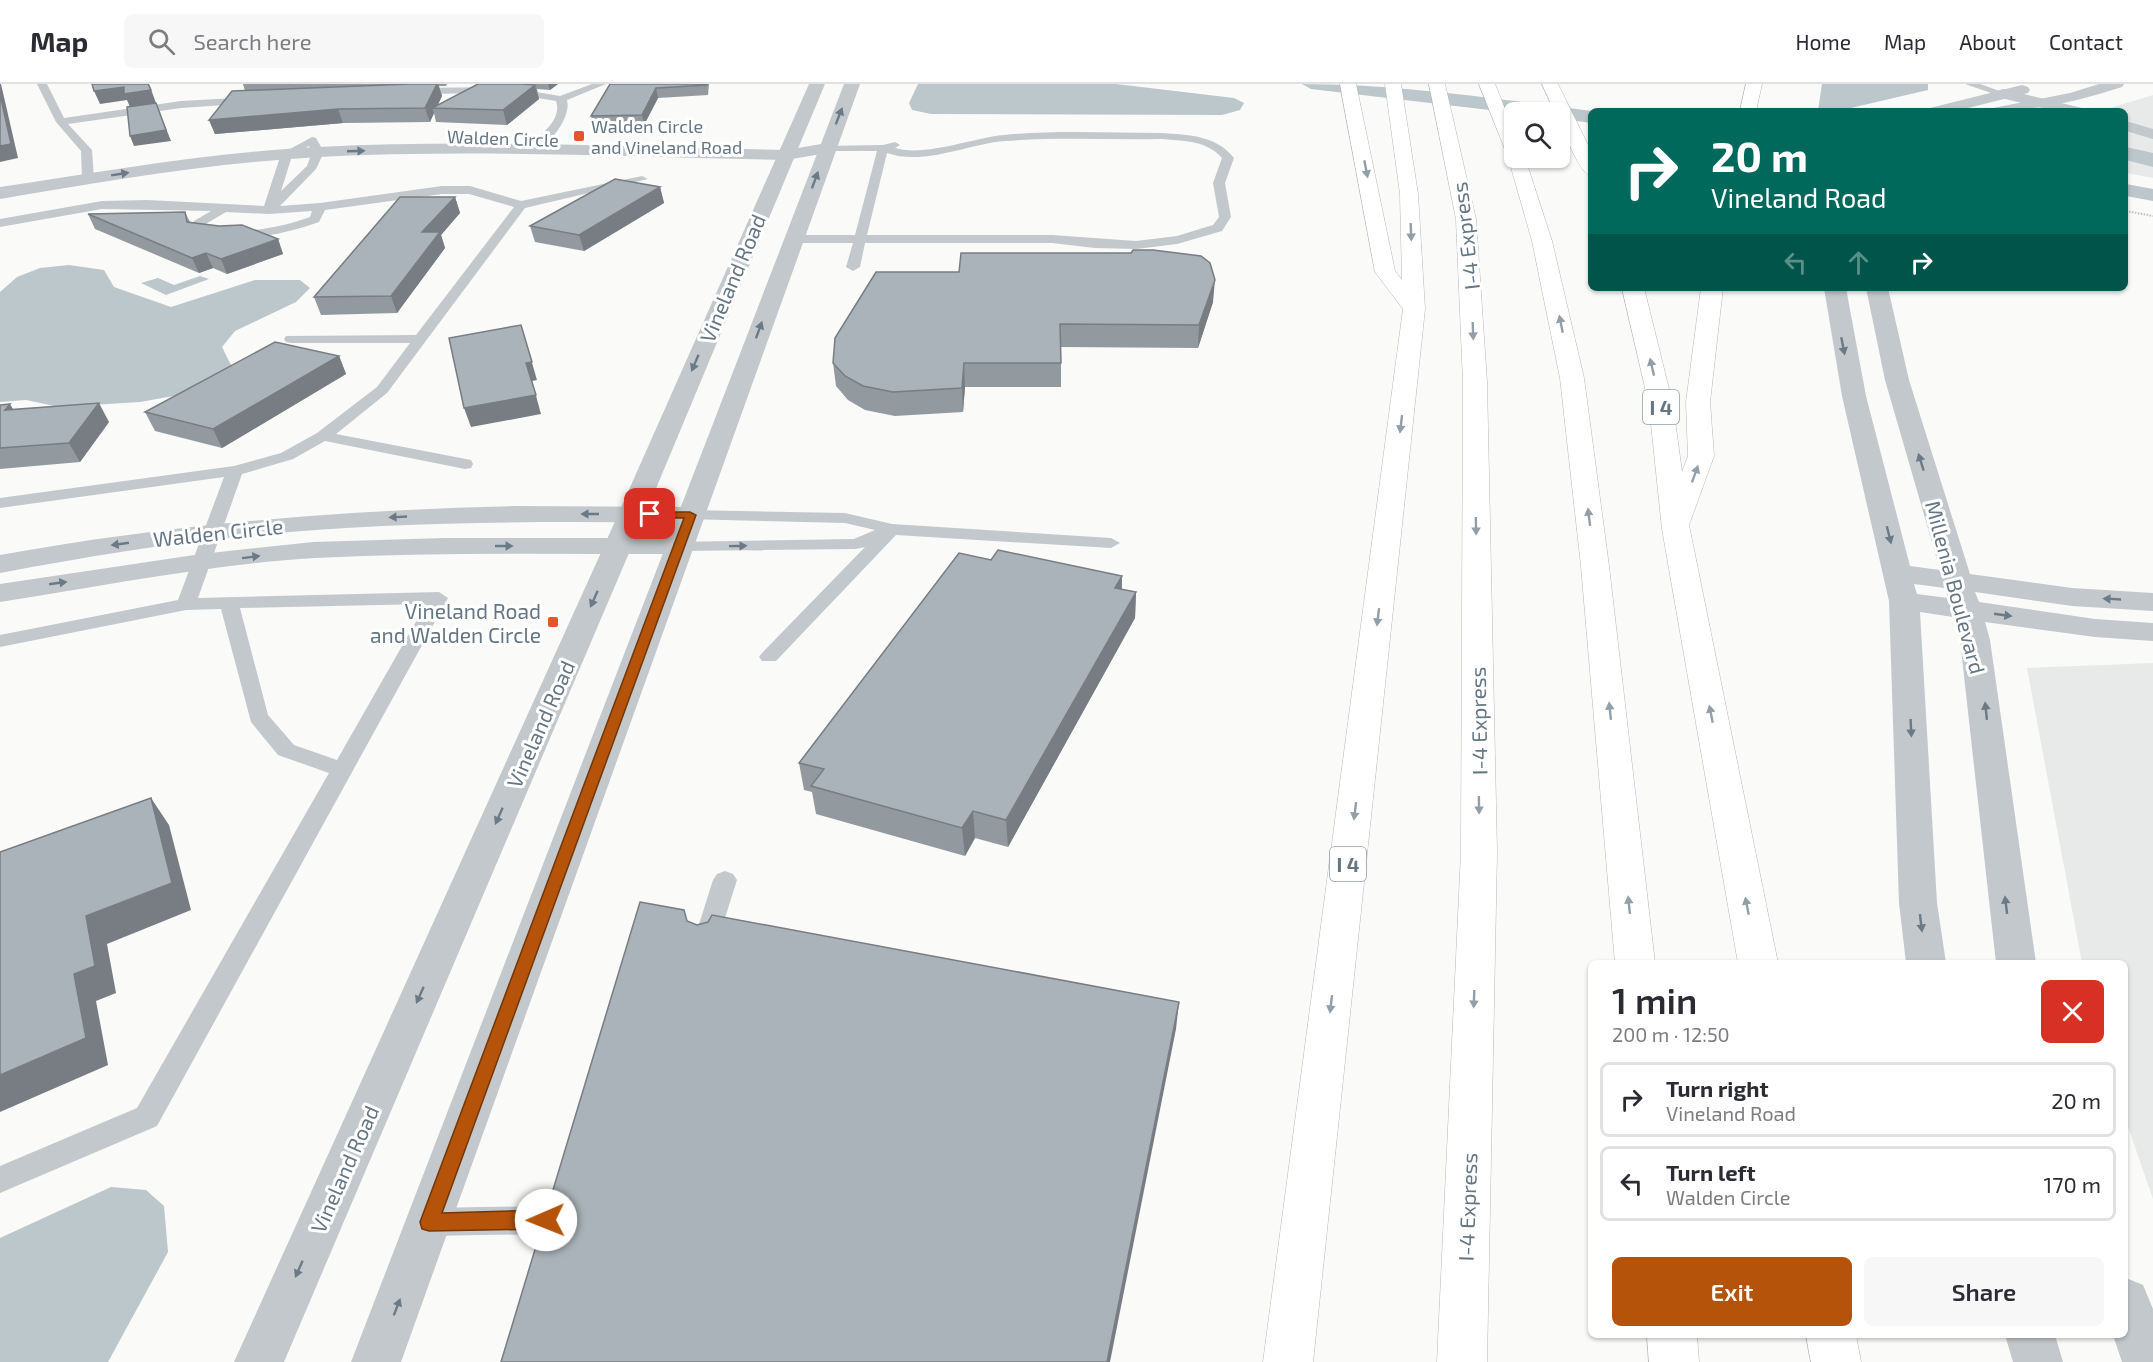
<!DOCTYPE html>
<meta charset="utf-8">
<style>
:root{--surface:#fff;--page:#f7f7f7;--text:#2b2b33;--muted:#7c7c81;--line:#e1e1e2;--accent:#b45309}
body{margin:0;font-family:"Exo 2",sans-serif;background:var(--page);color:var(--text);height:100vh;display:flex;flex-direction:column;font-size:22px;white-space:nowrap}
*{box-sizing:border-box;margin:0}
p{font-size:20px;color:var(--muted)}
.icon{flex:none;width:33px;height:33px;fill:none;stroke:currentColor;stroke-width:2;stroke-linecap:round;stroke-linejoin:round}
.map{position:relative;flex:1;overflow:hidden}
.side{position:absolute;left:1588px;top:876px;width:540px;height:378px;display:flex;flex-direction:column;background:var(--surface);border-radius:9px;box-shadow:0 2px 4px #0004}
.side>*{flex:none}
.banner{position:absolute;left:1588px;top:24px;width:540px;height:183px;border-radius:9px;box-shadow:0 2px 4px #0004;background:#00695c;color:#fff;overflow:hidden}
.fabs{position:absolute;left:1504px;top:18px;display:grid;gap:12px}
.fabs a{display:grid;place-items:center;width:66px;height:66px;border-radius:9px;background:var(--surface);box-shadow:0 2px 4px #0004;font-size:30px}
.pin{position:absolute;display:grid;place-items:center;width:51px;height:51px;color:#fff;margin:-26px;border-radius:12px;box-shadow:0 3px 9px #0006}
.me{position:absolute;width:66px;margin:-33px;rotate:269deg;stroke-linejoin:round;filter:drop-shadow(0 0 4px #0008)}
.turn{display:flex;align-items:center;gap:21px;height:126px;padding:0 24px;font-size:27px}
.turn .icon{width:78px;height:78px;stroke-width:2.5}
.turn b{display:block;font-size:42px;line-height:51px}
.lanes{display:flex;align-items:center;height:57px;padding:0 24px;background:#0003;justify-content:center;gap:30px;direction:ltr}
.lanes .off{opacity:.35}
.round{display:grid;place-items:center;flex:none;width:63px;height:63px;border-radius:9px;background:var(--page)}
.overview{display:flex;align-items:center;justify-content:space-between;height:102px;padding:0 24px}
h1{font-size:36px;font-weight:600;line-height:45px}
.button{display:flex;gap:12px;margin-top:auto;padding:12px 24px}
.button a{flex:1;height:69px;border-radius:9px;background:var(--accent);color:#fff;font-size:24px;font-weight:600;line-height:69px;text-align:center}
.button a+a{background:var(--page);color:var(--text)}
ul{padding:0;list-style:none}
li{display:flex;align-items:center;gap:18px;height:75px;margin:0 12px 9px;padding:0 12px;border:3px solid var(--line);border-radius:9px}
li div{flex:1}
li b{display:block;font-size:22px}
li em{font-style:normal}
header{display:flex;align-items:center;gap:36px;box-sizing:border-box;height:84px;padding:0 30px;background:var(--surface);border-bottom:2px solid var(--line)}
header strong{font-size:28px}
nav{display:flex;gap:33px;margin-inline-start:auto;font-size:21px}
.search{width:420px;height:54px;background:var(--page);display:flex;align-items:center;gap:15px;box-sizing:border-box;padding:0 21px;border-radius:9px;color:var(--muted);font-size:22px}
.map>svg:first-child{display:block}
.built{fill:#e8e9e9}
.water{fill:#bbc7cb}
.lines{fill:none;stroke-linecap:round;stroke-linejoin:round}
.canal{fill:#bbc7cb;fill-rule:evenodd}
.motorway-casing{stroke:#b4b9bd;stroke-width:1}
.path{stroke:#bbbfc2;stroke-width:2;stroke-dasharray:1.5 1.5;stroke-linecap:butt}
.service{fill:#c3c8cc;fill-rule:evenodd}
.minor{fill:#c3c8cc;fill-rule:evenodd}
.tertiary{fill:#c3c8cc;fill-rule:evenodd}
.motorway{fill:#fff;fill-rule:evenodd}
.wall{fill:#929a9f}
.shaded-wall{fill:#777d82}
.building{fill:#aab3b9;stroke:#777d82;stroke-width:1.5}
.oneway{fill:#6a7a87}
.oneway2{fill:#939fa8}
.route{fill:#b45309;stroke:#753606;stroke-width:1.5}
.poi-dot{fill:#e4572e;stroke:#fff;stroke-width:2}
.labels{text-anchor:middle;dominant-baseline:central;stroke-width:6;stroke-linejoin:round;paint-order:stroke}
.far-poi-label{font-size:18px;fill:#657683;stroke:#fff;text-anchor:start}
.far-street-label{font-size:18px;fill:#657683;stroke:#fff}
.shield{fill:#fff;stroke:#939fa8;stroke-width:1.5}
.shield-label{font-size:20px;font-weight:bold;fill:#657683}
.street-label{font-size:21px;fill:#657683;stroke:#fff}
.poi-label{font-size:21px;fill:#657683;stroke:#fff;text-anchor:end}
</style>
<header>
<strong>Map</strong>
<div class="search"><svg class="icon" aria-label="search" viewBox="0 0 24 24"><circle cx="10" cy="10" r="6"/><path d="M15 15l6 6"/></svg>Search here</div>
<nav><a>Home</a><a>Map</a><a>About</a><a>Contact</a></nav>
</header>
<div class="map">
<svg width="2153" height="1278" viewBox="0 0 2153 1278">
<rect width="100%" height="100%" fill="#fafaf8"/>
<g class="built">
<polygon points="2153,11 2153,94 2126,89 2126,27 2100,27"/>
<polygon points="2153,579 2153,1115 2126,1037 2126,879 2082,879 2027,584"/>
</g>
<g class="water">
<polygon points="918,0 1116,0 1234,14 1244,19 1240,26 1222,31 931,30 912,26 909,19"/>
<polygon points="1822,0 1928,0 1928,6 1838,27 1818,27"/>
<polygon points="2126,63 2153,69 2153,83 2126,76"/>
<polygon points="69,181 104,186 114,203 171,223 255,196 300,196 310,204 296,218 235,247 222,263 231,281 224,293 196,308 140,318 59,323 26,316 0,318 0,208 17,193 40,184"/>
<polygon points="200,192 209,195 166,211 141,199 158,194 174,201"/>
<polygon points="111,1103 146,1106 164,1122 168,1168 108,1278 0,1278 0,1154"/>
</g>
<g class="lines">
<g class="canal">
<path d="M1302 0C1399 0 1496 15 1592 27V39L1560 35V28L1515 29 1311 5Z"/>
<polygon points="2126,100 2153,105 2153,117 2126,112"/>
</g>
<g class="motorway-casing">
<g id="motorway">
<polygon points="1340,0 1356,0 1395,187 1402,196 1400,110 1385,0 1401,0 1418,110 1425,225 1313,1278 1263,1278 1403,225 1375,188"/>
<polygon points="1429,0 1445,0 1476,135 1487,298 1497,768 1487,1278 1437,1278 1461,768 1463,298 1456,135"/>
<polygon points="1479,0 1495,0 1515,50 1515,74 1525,74 1552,157 1584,294 1609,482 1655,879 1615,879 1581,482 1560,294 1532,157 1508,73"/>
<path d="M1542 0H1558L1592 69V93C1579 90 1560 42 1560 28H1555Z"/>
<polygon points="1746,0 1762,0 1756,27 1740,27"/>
<polygon points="1622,204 1644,204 1673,321 1682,388 1688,372 1686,318 1701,204 1723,204 1710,318 1714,372 1689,441 1778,879 1738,879 1662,445 1649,321"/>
<polygon points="1647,1251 1697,1251 1699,1278 1649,1278"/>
<polygon points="1806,1251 1856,1251 1861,1278 1811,1278"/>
</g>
</g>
<polyline class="path" points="2126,127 2153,132"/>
<g class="service">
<polygon points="37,0 47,0 64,34 181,17 254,13 259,16 254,19 181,24 68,40 92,66 94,95 88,98 82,95 81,67 56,38"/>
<path d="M592 0H606L567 16C572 34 547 64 531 70L525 67C537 52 563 38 556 17L506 9 411 10 406 7 411 4 506 3 560 12Z"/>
<polygon points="1965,0 1980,0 2008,10 2003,13"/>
<path d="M1161 49C1189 51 1216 51 1234 74L1225 99 1231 133 1222 147 1177 160 1136 165 1095 164 1052 159H865L860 183 853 187 846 183 853 159H793L787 155 793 151H855L877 67H827L821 64 823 62 883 61 895 58 900 61 895 64C925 73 972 54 1004 51 1055 46 1109 49 1161 49ZM1161 55C1184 57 1206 56 1222 74L1213 99 1219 133 1213 141 1177 152 1136 157 1052 151H867L887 69C924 82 968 60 1005 57 1056 53 1109 56 1161 55Z"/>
<path d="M312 53 316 54 324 68 316 85 280 122 320 119 442 102H470L521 117 642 92 648 95 525 124 387 309 336 350 471 376 473 380 471 384 465 385 325 357 293 375 242 390 198 514 439 508 448 514 157 1042 0 1109V1082L137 1024 329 689 278 671 251 638 221 525 186 526 0 563V551L178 516 224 393 0 424V414L234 382 281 369 317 349 377 303 410 259H291L286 258 284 255 286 252 416 251 514 123 469 110H442L325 126 319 138C279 152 236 160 194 150V137L211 127 102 125 0 143V135L102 117 147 116 264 122 281 70ZM309 62 312 68 307 82 281 107 292 72ZM312 127 310 133C276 145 240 151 204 144V141L226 128 269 130ZM426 520 337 676 294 661 268 631 240 524Z"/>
<polygon points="690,426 845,429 892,440 1111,454 1120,459 1111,464 896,451 776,577 762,577 759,573 762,569 865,463 856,465 679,467 670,462 673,458 854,455 875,446 845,439 684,435 681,431"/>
<polygon points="725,787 733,790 737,796 718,856 715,863 706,866 697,863 694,856 713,796 717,790"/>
<polygon points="546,1122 556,1126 561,1136 556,1146 546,1150 429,1152 419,1148 414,1138 419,1128 429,1124"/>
</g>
<g class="minor">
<polygon points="2003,5 2082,24 2084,27 2055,27 1997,13 1995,10 1997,7"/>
<polygon points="2126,37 2153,45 2153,55 2126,47"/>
<path d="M827 59 836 64 833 68 786 76C631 73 475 65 319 73 212 79 106 97 0 115V103C106 87 212 68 319 63 475 55 631 63 786 66Z"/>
<path d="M517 422 690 423 700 425 704 431 700 437 690 439C545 437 400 437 255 451 169 459 85 473 0 489V471C172 440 343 426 517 422Z"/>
<path d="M445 454H679L689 456 693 462 689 468 679 470C558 470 436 468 315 474 213 480 102 502 0 518V500L201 470 313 458Z"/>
</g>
<g class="tertiary">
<polygon points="809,0 825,0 632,462 284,1278 234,1278 604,462"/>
<polygon points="844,0 860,0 401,1278 351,1278"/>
<path d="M2099 0H2124L2122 3C2078 17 2037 27 1991 27L1993 24 2070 9Z"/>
<polygon points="2022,1 2028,3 2030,6 2028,9 1956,27 1928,27 1930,24"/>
<path d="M1824 204H1846L1866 312 1910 482 1940 486 1885 296 1866 204H1888L1909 296 1970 490 2072 504 2153 509V527L2072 522 1975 508 1979 518 2095 535 2153 539V557L2095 553 1985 538 1990 556 2036 879H1996L1960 556 1953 533 1920 528 1937 819 1946 879H1906L1899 819 1889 517 1842 312ZM1914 500 1945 504 1948 514 1917 510Z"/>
<polygon points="2126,1194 2143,1201 2153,1225 2153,1278 2122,1278 2113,1251 2126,1251"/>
<polygon points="2005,1251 2055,1251 2063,1278 2013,1278"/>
</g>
<use href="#motorway" class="motorway"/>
</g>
<g class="wall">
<polygon points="243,0 447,0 446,2 439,2 442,12 438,21 478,0 558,0 550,6 537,5 539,15 507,41 436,38 434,29 430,38 343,39 215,50 209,36 245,7"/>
<polygon points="610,0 709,0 708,11 658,14 644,41 594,42 591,32"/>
<polygon points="660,103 664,119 584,167 535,158 530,142"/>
<polygon points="455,113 460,129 441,151 445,164 397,229 321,231 314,213"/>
<polygon points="185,128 190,138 278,155 283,170 227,190 213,184 199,189 95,145 88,130"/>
<polygon points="959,188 1213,218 1198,264 1061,263 1061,303 965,303 963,328 895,332 865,326 848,316 836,302 833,279"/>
<polygon points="339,272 346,290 222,364 155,347 145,328"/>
<polygon points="0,321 13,325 109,338 80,378 0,385"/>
<polygon points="991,476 1122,492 1122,505 1136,508 1135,534 1008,763 975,754 965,772 816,730 812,708 804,706 799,679"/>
</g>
<g class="shaded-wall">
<polygon points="0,0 1,0 18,74 0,78"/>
<polygon points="149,0 156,19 130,23 127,16 100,20 94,7"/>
<polygon points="437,0 438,0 442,12 436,24 432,24 434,29 430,38 425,24"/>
<polygon points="548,0 558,0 550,6"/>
<polygon points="535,1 539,15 507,41 503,26"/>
<polygon points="656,4 658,14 644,41 642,31"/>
<polygon points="156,19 171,57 134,62 130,52"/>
<polygon points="338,25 343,39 215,50 209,36"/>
<polygon points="660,103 664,119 584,167 579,151"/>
<polygon points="455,113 460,129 441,151 445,164 397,229 391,212 422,148"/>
<polygon points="278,155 283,170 227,190 221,175"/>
<polygon points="206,169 213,184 199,189 192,174"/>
<polygon points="1215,196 1213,218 1198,264 1199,241"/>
<polygon points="521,241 537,296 532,297 541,330 471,343 464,324 526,279"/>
<polygon points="339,272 346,290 222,364 213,345"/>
<polygon points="964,279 965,303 963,328 962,304"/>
<polygon points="99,319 109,338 80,378 69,359"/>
<polygon points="10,320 21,339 5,326"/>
<polygon points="1122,492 1121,518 1115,504"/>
<polygon points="1136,508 1135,534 1008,763 1006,736"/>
<polygon points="151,714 169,741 191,826 107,860 116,909 96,917 108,981 0,1028 0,991 74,890 86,832"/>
<polygon points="973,727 975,754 965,772 962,744"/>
<polygon points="1179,918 1176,945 1110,1278 1107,1278"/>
</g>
<g class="building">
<polygon points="92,0 148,0 151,6 124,10 124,3 94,7"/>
<polygon points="410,0 437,0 425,24 338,25 209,36 232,7"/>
<polygon points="478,0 521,0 535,1 503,26 432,24"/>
<polygon points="610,0 707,0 707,1 656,4 642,31 591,32"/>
<polygon points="0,10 11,60 0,62"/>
<polygon points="156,19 166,46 130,52 127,23"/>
<polygon points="615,95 660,103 579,151 530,142"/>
<polygon points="400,113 455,113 422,148 440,148 391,212 314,213"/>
<polygon points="185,128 187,138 219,142 242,141 278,155 221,175 206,169 192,174 88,130"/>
<polygon points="1133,166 1153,166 1201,172 1210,179 1215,196 1199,241 1060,240 1061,279 964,279 962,304 893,308 863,302 845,292 833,279 835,254 876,188 959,188 961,169 1131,169"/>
<polygon points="521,241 532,278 526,279 536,311 464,324 449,254"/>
<polygon points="275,258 339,272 213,345 145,328"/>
<polygon points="99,319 69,359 0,364 0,321 10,320 5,326"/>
<polygon points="998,466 1122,492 1115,504 1136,508 1006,736 973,727 962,744 811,702 824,685 799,679 959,469 991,476"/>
<polygon points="151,714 172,799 86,832 95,882 74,890 86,954 0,991 0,768"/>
<polygon points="640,818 684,826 687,837 697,841 708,838 712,831 1179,918 1107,1278 501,1278"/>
</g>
<defs><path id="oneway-solid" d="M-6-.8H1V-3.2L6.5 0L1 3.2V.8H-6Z" transform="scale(1.5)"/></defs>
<g class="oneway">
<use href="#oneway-solid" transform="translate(839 32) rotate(-69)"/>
<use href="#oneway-solid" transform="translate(356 67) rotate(-2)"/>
<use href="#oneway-solid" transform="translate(120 90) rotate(-9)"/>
<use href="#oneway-solid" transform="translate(815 96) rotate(-70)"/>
<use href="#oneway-solid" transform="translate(759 246) rotate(-70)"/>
<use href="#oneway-solid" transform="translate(1843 262) rotate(79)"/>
<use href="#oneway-solid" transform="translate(695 279) rotate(113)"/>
<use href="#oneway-solid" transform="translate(1921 378) rotate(-107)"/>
<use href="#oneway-solid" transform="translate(590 430) rotate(180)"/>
<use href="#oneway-solid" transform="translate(398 433) rotate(177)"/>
<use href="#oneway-solid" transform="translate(1889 451) rotate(76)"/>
<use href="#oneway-solid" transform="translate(120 460) rotate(172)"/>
<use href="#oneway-solid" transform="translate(504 462)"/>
<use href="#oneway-solid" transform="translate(738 462) rotate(-1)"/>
<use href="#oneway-solid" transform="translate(251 473) rotate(-7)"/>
<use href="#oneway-solid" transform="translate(58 499) rotate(-8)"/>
<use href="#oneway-solid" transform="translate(594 515) rotate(114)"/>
<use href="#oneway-solid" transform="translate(2112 515) rotate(-177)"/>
<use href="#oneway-solid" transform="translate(2003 531) rotate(8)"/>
<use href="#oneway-solid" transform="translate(1986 627) rotate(-96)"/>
<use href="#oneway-solid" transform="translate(1911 644) rotate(87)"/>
<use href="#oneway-solid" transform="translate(499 732) rotate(114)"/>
<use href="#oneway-solid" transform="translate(2006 821) rotate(-97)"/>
<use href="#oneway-solid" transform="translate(1921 839) rotate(83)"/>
<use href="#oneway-solid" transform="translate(420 911) rotate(114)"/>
<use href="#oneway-solid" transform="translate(299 1185) rotate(114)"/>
<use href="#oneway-solid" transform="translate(397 1223) rotate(-69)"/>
</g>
<g class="oneway2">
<use href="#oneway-solid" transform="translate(1366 85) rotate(79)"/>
<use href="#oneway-solid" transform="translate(1411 148) rotate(88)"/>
<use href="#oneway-solid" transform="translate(1561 240) rotate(-101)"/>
<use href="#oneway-solid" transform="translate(1473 247) rotate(88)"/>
<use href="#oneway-solid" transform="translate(1652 283) rotate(-103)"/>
<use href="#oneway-solid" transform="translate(1401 340) rotate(97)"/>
<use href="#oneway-solid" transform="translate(1695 390) rotate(-70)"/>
<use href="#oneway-solid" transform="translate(1589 433) rotate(-97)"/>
<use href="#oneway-solid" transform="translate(1476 442) rotate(89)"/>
<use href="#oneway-solid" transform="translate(1378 533) rotate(97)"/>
<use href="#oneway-solid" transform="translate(1610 627) rotate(-96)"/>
<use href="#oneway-solid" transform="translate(1711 630) rotate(-101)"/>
<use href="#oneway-solid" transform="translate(1479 721) rotate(89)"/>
<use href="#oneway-solid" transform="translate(1355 727) rotate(97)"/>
<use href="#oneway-solid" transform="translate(1629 821) rotate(-96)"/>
<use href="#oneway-solid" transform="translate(1747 822) rotate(-101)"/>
<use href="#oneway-solid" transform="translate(1474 915) rotate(92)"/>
<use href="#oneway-solid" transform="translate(1331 920) rotate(97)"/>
</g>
<polygon class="route" points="646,428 690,428 696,431 442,1129 546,1126 553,1129 555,1136 553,1142 546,1145 429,1147 422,1145 420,1138 684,434 650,434 644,430"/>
<g class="poi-dot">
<rect x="573" y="46" width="12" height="12" rx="3"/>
<rect x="547" y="532" width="12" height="12" rx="3"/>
</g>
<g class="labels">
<g class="far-poi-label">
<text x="591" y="42">Walden Circle<tspan x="591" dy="21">and Vineland Road</tspan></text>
</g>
<g class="far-street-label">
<text transform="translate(503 54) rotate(2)">Walden Circle</text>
</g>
<g class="shield">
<rect x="1643" y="306" width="36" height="34" rx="4.5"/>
<rect x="1330" y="763" width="36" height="34" rx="4.5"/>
</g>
<g class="shield-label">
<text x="1661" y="323">I 4</text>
<text x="1348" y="780">I 4</text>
</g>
<g class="street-label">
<text transform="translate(1465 152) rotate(-97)">I-4 Express</text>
<text transform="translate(732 194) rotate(-67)">Vineland Road</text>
<text transform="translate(218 448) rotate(-6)">Walden Circle</text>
<text transform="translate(1956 503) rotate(75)">Millenia Boulevard</text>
<text transform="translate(1478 637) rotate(-91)">I-4 Express</text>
<text transform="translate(540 640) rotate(-66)">Vineland Road</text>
<text transform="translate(344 1085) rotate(-66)">Vineland Road</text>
<text transform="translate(1467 1123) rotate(-88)">I-4 Express</text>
</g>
<g class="poi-label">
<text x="541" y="526">Vineland Road<tspan x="541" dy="24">and Walden Circle</tspan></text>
</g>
</g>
</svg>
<div class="fabs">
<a><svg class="icon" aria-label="search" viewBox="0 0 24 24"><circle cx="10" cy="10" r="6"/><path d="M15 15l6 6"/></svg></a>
</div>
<div class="pin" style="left:650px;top:430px;background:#d93025"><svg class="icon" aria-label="arrive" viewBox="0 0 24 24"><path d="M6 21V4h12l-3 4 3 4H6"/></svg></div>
<svg class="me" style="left:546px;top:1136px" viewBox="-20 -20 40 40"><circle r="19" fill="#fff"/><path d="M0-13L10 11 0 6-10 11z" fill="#b45309"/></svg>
<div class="banner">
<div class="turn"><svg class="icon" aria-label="right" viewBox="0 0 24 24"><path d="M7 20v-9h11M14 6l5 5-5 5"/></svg><div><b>20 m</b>Vineland Road</div></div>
<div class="lanes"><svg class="icon off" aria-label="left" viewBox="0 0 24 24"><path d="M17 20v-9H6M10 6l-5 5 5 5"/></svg><svg class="icon off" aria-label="ahead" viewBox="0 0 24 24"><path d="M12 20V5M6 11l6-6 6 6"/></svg><svg class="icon" aria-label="right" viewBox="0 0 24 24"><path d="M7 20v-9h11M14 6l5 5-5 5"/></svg></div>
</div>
<section class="side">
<div class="overview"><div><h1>1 min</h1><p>200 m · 12:50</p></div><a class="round" style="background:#d93025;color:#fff"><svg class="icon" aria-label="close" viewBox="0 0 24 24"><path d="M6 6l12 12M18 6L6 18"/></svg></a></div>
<ul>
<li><svg class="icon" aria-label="right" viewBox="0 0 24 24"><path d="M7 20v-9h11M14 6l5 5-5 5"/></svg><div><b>Turn right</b><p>Vineland Road</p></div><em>20 m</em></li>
<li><svg class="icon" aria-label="left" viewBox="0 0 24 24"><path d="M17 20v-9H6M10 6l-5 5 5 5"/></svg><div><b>Turn left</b><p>Walden Circle</p></div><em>170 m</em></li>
</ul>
<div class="button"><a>Exit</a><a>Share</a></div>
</section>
</div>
